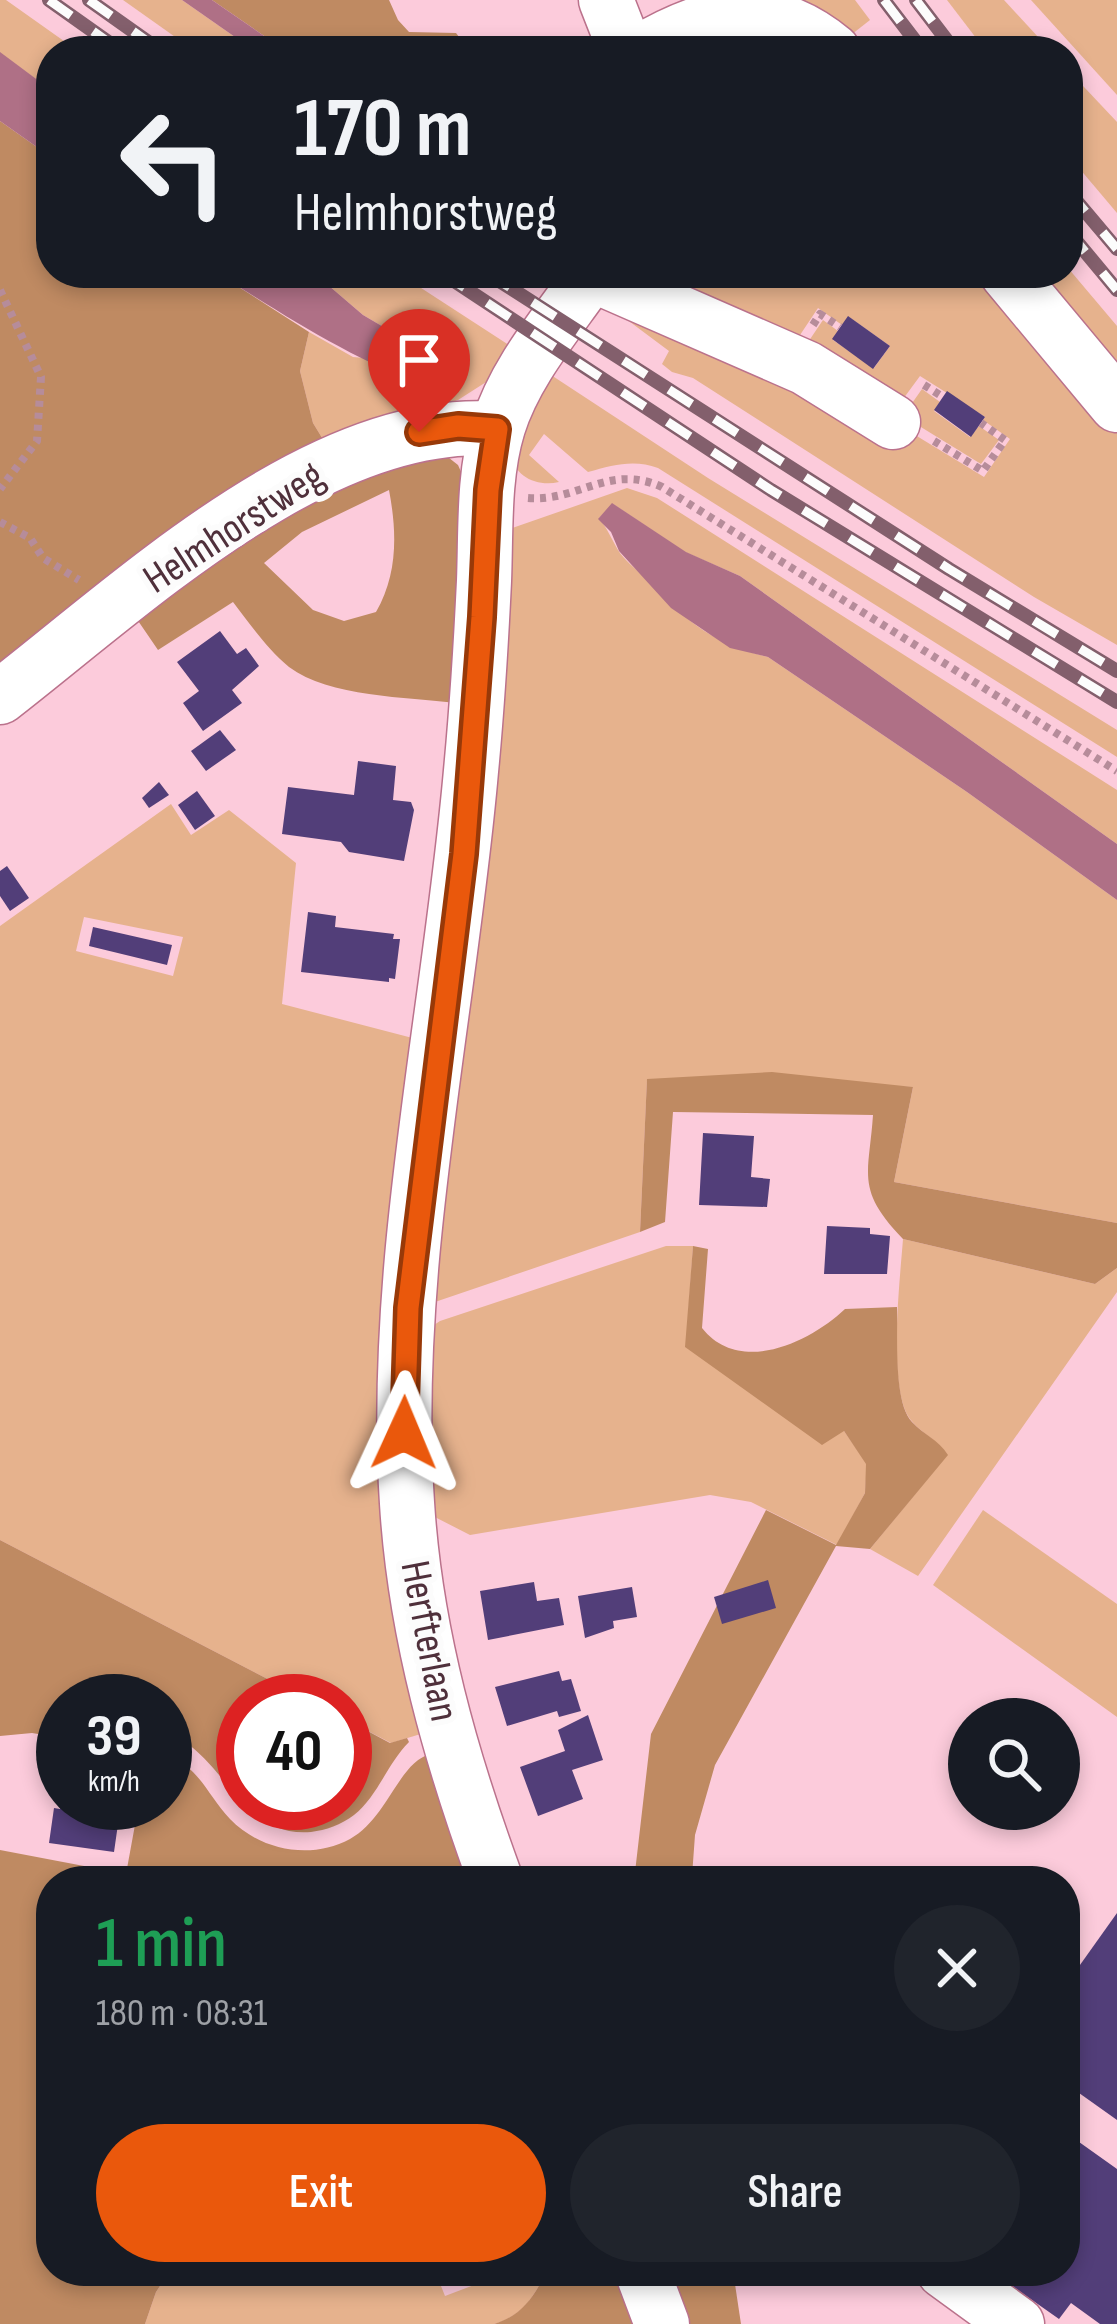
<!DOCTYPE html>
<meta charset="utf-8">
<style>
:root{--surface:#171b24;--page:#20242c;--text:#f1f3f6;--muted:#9ea1a6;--accent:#ea580c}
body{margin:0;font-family:"Sofia Sans Condensed",sans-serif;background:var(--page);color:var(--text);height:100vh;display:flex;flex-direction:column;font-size:45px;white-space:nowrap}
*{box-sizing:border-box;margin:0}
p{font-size:39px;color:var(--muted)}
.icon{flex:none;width:66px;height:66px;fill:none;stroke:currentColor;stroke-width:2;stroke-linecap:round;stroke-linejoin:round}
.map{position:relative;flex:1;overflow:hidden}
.side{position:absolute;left:36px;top:1866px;width:1044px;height:420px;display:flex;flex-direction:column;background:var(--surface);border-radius:48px;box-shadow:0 6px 18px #0003}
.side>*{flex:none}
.guide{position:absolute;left:36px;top:36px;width:1047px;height:252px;border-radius:48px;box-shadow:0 6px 18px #0003;background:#171b24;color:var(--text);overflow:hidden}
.fabs{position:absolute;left:948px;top:1698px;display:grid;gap:24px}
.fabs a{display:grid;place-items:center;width:132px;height:132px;border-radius:50%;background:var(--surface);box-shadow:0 6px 18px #0003;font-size:60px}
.speed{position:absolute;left:36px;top:1674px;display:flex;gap:24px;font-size:60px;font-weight:700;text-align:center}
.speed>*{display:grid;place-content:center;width:156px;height:156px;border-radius:50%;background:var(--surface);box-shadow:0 6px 18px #0003;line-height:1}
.speed small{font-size:30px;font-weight:400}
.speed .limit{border:18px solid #d22;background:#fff;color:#111}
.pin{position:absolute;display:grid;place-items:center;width:102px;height:102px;color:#fff;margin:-123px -51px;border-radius:50% 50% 50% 0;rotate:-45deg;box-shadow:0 0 12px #0007}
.pin .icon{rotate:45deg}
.me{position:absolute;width:132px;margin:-66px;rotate:1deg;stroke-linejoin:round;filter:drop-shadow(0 0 9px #0008)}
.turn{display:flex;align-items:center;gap:42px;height:252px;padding:0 60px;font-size:54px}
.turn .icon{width:156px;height:156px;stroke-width:2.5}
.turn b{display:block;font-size:84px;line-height:102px}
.round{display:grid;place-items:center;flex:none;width:126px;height:126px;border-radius:63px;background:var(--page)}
.summary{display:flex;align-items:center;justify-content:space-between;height:204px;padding:0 60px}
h1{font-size:72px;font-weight:600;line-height:90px;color:#1e9e55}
.cta{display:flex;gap:24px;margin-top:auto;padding:24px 60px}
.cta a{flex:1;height:138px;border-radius:72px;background:var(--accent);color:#fff;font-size:48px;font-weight:600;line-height:138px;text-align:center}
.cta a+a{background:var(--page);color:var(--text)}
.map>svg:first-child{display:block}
.green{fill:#e6b28d;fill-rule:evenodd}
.forest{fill:#bf8a62;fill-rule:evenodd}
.water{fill:#af7086}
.building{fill:#523e79}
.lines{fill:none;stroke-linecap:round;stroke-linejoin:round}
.minor-casing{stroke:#bb728c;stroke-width:57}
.path{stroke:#b68c9a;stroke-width:8;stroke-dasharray:6 6;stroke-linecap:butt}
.minor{stroke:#fff;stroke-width:54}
.rail-casing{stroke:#835f6c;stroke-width:14}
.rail{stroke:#fcfcfc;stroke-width:9;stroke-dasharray:27;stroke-linecap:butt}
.route-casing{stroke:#983908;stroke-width:30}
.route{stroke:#ea580c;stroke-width:21}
.labels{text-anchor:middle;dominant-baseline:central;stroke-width:12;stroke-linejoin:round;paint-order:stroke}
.street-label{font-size:42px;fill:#4f303b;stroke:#fcfcfc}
</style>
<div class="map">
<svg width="1117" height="2324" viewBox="0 0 1117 2324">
<rect width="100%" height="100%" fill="#fccbdb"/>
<g class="green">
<polygon points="0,0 6,0 78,51 51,51 51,90 0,53"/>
<polygon points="123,0 182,0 255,51 195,51"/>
<polygon points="801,0 855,0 870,20 842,42"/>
<polygon points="947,0 1004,0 1051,51 986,51"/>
<polygon points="1031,0 1117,0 1117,95"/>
<polygon points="1068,70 1117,122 1117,213 1068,155"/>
<polygon points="1068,268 1117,326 1117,388 1021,273 1068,273"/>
<polygon points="314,273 398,273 515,349 494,377 458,400 327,446 313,423 300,371 309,332 353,357 450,366 363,315"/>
<polygon points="644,273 991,273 1117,424 1117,645 1034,597 693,378 672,372 662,364 669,351 610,307 902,427 984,477 1010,439 983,420 985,417 920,376 895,410 800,354 823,320 838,331 833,340 874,368 890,346 849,317 842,325 818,308 790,350"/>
<path d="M548 373 708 478 1117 730V757L658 468C634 459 613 465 588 472L544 434 529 455 559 482C536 488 507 474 513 446 517 422 538 395 548 373Z"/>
<polygon points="922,389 940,402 934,411 970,437 979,426 999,440 981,464 903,416"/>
<path d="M627 488 657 498 1117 790V844L740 576 685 552 613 504 599 518C607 528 611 538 618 550 624 560 636 569 644 577 684 619 710 643 768 657L967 792 1117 900V1223L894 1182 913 1087 647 1080 640 1232 432 1303 504 531Z"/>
<path d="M171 804 191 835 229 810 296 863 282 1004 424 1041V1733L391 1743 345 1719V1701H310L0 1540V926ZM84 917 183 937 173 976 76 951Z"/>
<path d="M903 1239 1095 1284 1117 1268V1292L918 1576 870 1549 947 1455C937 1439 917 1431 908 1416 888 1381 900 1280 903 1239Z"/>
<polygon points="666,1246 693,1246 686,1347 844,1431 867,1464 865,1493 837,1545 751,1502 710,1495 470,1535 427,1513 425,1331 440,1321"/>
<polygon points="983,1510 1117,1604 1117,1717 933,1585"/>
<path d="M170 2271H435L445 2296 511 2271H547C534 2296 523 2316 494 2324H145L156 2292Z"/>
</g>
<g class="forest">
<polygon points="212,0 389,0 398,20 409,32 456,33 470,51 286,51"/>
<polygon points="0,121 51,157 51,273 217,273 309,332 300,371 313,423 327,446 0,673"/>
<path d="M444 454 458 465 466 483 456 703C407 697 329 697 289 667 267 649 250 624 233 602L158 650 130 609 292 497ZM389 490C397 532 398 574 376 612L344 621 313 610 264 563 302 532Z"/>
<path d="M772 1072 913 1087 894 1182 1117 1223V1268L1095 1284 903 1239C855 1189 869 1175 873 1115L673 1112 665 1222 640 1232 647 1079Z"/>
<path d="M693 1246 708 1249 702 1328C740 1376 810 1342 845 1309L897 1307C898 1335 893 1402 912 1422 924 1435 938 1439 948 1455L870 1549 836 1546 715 1765 695 1835 692 1876 695 1881H634L651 1734 766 1510 836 1545 865 1493 866 1464 844 1431 822 1445 685 1347Z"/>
<path d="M0 1540 310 1701H243V1803H345V1719L390 1743 407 1738 409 1742C387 1764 378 1796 354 1815 341 1825 326 1830 311 1832 238 1838 226 1753 165 1732V1701H63V1738L32 1733 0 1736Z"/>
<path d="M431 1754 474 1881H51V2271H170L156 2292 145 2324H0V1850L126 1874 139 1803H165L166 1755C200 1767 207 1795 230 1819 261 1851 311 1860 350 1839 388 1818 399 1761 431 1754Z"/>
<path d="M547 2271H621L641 2324H494C523 2315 534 2296 547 2271Z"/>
<polygon points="663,2271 733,2271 741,2324 683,2324"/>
</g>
<g class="water">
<polygon points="182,0 212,0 286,51 255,51"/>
<polygon points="0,52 51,90 51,157 0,121"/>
<path d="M217 273H314L363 315 450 366 433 389C351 359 290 319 217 273Z"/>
<polygon points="612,503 686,552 740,576 1117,844 1117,900 967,792 768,657 730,648 671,608 619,551 611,532 598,519"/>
</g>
<g class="building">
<polygon points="848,316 890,346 873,369 832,339"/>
<polygon points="947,391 985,417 971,437 934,410"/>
<polygon points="220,631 237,654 246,648 259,666 232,690 242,703 203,731 183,703 199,691 177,662"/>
<polygon points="220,730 236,750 206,771 191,751"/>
<polygon points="358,761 396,766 393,800 411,802 414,810 404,861 349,852 341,842 282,834 288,787 354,795"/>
<polygon points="159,782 169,795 149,808 142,798"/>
<polygon points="197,791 215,816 195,830 178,805"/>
<polygon points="7,866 29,898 10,911 0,896 0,871"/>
<polygon points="308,912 336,916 335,927 394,934 393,939 400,939 395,979 389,978 389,982 301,972"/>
<polygon points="93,927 172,945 167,965 89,946"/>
<polygon points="703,1133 754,1136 751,1177 770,1179 767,1207 699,1205"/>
<polygon points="827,1226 870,1228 870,1234 890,1236 887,1274 824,1274"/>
<polygon points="768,1580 776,1608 722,1624 714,1597"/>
<polygon points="534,1582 537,1601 559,1598 564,1625 488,1640 480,1591"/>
<polygon points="632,1587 637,1617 613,1621 614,1628 585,1638 578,1596"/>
<polygon points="559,1671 562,1681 571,1679 581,1711 559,1717 557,1711 507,1726 495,1687"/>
<polygon points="588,1715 603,1760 572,1770 583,1799 538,1816 520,1767 565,1751 558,1730"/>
<polygon points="45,1753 63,1755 63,1783 42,1780"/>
<polygon points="61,1803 121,1803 114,1852 49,1843 54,1808 60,1809"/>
<polygon points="1117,1913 1117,2120 1065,2083 1065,1986"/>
<polygon points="1065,2132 1117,2169 1117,2324 1100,2324 1071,2303 1059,2319 991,2271 1065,2271"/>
</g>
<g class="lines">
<g class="minor-casing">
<g id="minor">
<polyline points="606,0 626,51"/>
<path d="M642 51C714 8 771 0 833 51"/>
<polyline points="1007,273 1117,405"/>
<polyline points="591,274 806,368 893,422"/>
<path d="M0 697C133 594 321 415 497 429"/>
<path d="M496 1881C451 1759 415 1633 407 1503 391 1263 450 1011 471 771 477 708 481 644 484 581 486 531 483 476 498 427 515 371 559 321 592 273"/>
<polyline points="642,2271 662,2324"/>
<polyline points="944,2271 1017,2324"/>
</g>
</g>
<g class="path">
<polyline points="0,290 41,377 37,441 0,489"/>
<polyline points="813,325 820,314 840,327"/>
<polyline points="924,385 943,397"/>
<polyline points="934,441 983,471 1005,440 981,423"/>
<path d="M528 498C579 502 609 463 662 487L1117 771"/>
<polyline points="0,522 30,538 43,558 79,580"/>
</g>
<use href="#minor" class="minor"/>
<g class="rail-casing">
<g id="rail">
<polyline points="49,0 121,51"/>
<polyline points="89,0 161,51"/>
<polyline points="884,0 923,51"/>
<polyline points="916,0 955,51"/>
<polyline points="1068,191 1117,249"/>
<polyline points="1068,231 1117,290"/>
<polyline points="442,273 771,490 1117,702"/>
<polyline points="487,273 949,569 1117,671"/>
</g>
</g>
<use href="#rail" class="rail"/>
</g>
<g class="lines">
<g class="route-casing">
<polyline id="route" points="404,1433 408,1308 464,854 482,617 488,490 497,429 458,426 419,432"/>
</g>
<use href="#route" class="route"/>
</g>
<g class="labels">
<g class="street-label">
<text transform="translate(234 528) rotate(-33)">Helmhorstweg</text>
<text transform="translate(429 1641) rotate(79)">Herfterlaan</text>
</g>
</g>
</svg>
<div class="fabs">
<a><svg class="icon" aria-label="search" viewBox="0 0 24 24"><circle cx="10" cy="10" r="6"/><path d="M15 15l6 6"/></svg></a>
</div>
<div class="speed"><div>39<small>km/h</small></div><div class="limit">40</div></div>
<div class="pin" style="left:419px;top:432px;background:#d93025"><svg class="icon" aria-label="arrive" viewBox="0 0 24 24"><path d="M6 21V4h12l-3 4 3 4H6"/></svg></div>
<svg class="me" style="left:404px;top:1433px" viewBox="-20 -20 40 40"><path d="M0-17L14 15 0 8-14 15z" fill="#ea580c" stroke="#fff" stroke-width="4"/></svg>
<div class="guide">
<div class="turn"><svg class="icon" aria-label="left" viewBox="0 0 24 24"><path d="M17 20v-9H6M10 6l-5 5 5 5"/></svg><div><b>170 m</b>Helmhorstweg</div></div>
</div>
<section class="side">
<div class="summary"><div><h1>1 min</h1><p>180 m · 08:31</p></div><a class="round"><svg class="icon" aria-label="close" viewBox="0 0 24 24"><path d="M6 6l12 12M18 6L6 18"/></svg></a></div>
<div class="cta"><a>Exit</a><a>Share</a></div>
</section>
</div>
